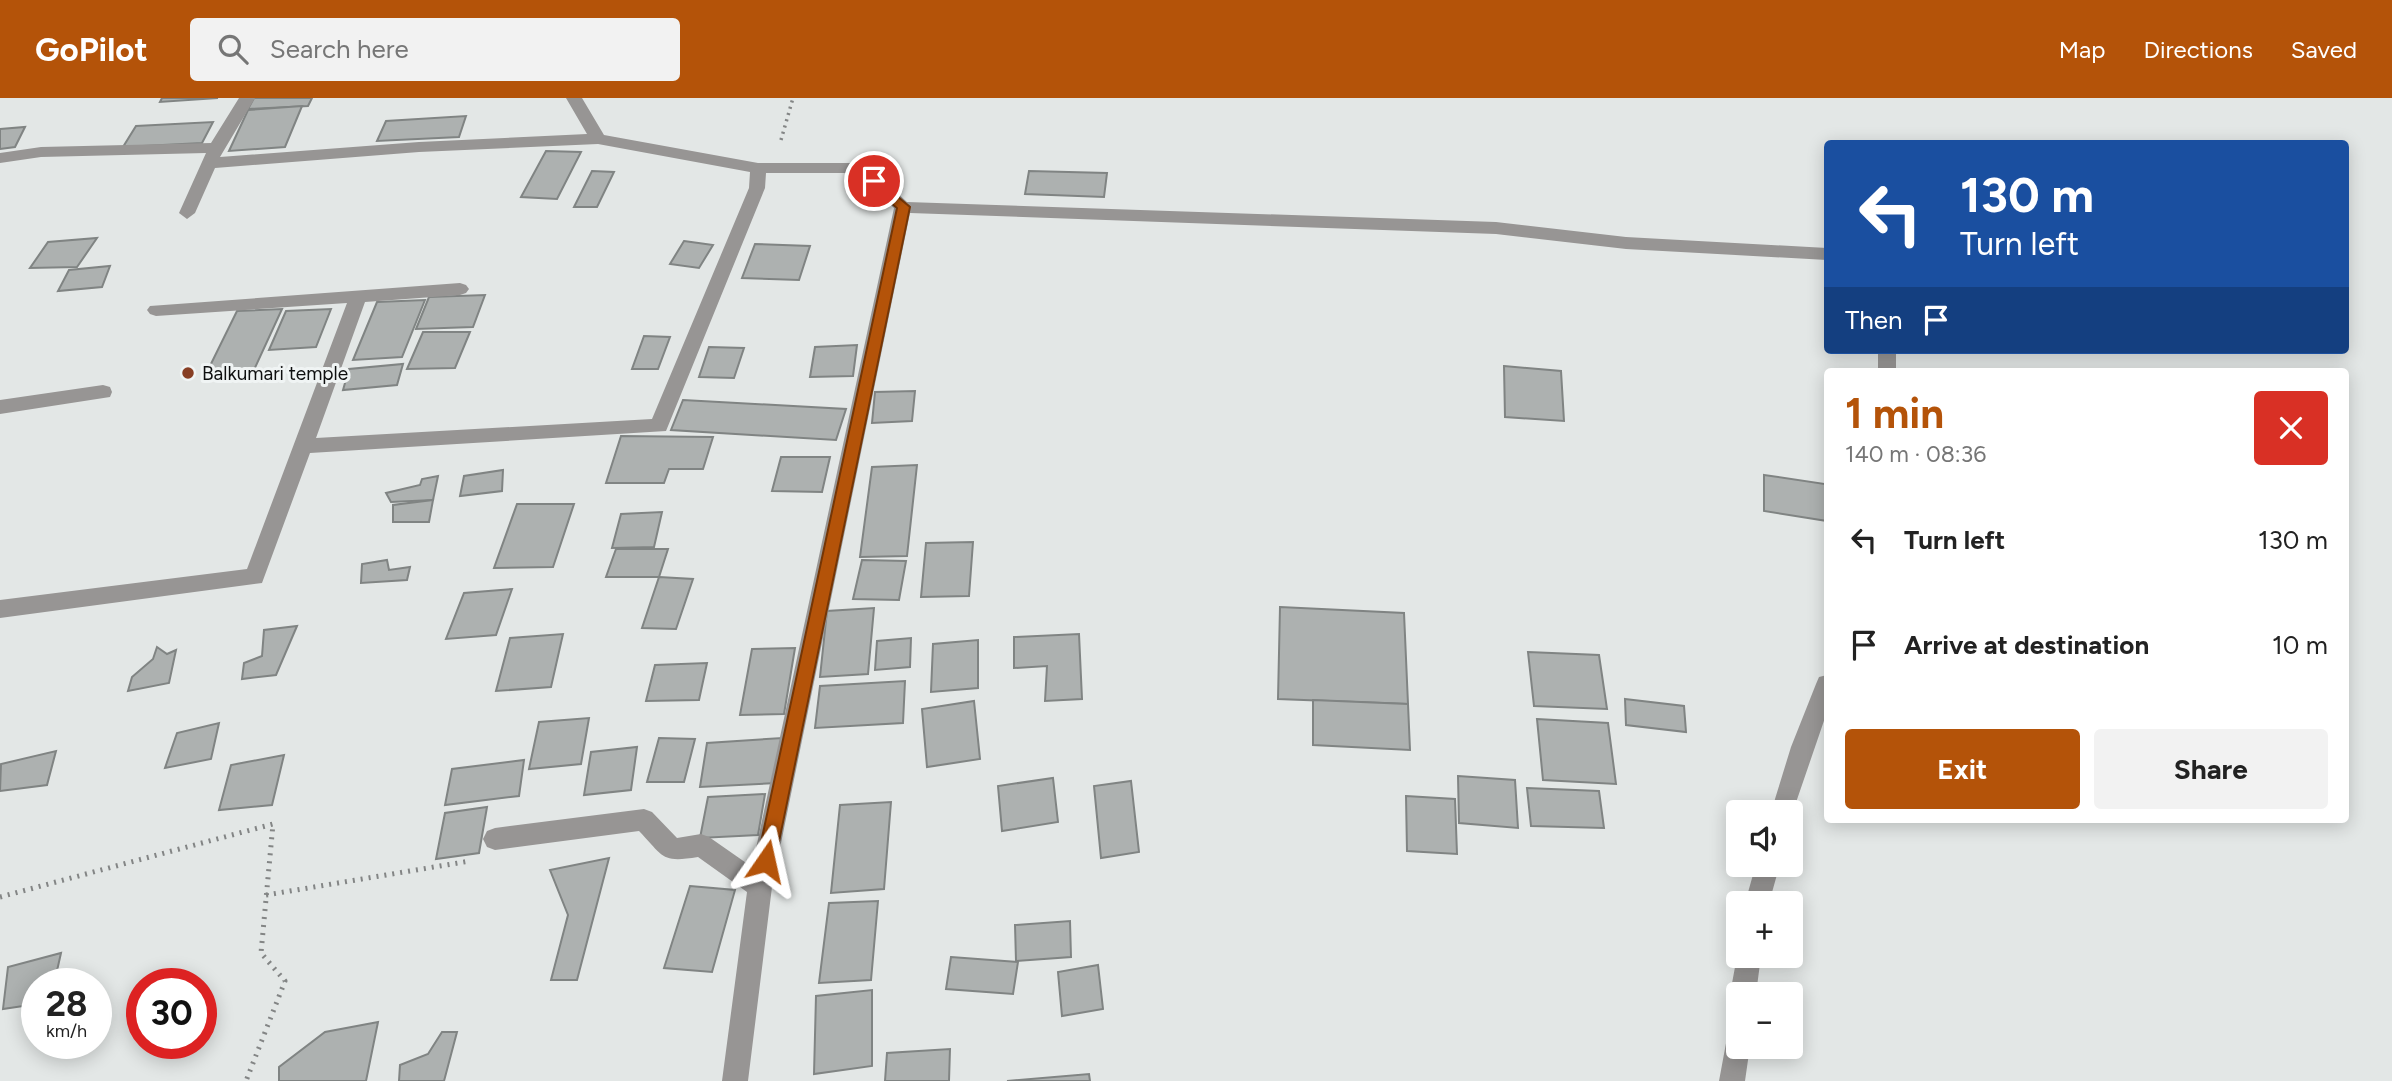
<!DOCTYPE html>
<meta charset="utf-8">
<style>
:root{--surface:#fff;--page:#f2f2f2;--text:#222;--muted:#767676;--accent:#b45309}
body{margin:0;font-family:Figtree,sans-serif;background:var(--page);color:var(--text);height:100vh;display:flex;flex-direction:column;font-size:26px;white-space:nowrap}
*{box-sizing:border-box;margin:0}
p{font-size:23px;color:var(--muted)}
.icon{flex:none;width:38px;height:38px;fill:none;stroke:currentColor;stroke-width:2;stroke-linecap:round;stroke-linejoin:round}
.map{position:relative;flex:1;overflow:hidden}
.side{position:absolute;left:1824px;top:270px;width:525px;height:455px;display:flex;flex-direction:column;background:var(--surface);border-radius:7px;box-shadow:0 4px 18px #0003}
.side>*{flex:none}
.hud{position:absolute;left:1824px;top:42px;width:525px;height:214px;border-radius:7px;box-shadow:0 4px 18px #0003;background:#1a4fa0;color:#fff;overflow:hidden}
.fabs{position:absolute;left:1726px;top:702px;display:grid;gap:14px}
.fabs a{display:grid;place-items:center;width:77px;height:77px;border-radius:7px;background:var(--surface);box-shadow:0 4px 18px #0003;font-size:35px}
.speed{position:absolute;left:21px;top:870px;display:flex;gap:14px;font-size:35px;font-weight:700;text-align:center}
.speed>*{display:grid;place-content:center;width:91px;height:91px;border-radius:50%;background:var(--surface);box-shadow:0 4px 18px #0003;line-height:1}
.speed small{font-size:18px;font-weight:400}
.speed .limit{border:10px solid #d22;background:#fff;color:#111}
.pin{position:absolute;display:grid;place-items:center;width:60px;height:60px;color:#fff;margin:-30px;border:4px solid #fff;border-radius:50%;box-shadow:0 2px 7px #0007}
.me{position:absolute;width:77px;margin:-38px;rotate:11deg;stroke-linejoin:round;filter:drop-shadow(0 0 5px #0008)}
.turn{display:flex;align-items:center;gap:24px;height:147px;padding:0 21px;font-size:32px}
.turn .icon{width:91px;height:91px;stroke-width:2.5}
.turn b{display:block;font-size:49px;line-height:60px}
.then{display:flex;align-items:center;height:66px;padding:0 21px;background:#0003;gap:14px;font-size:26px}
.round{display:grid;place-items:center;flex:none;width:74px;height:74px;border-radius:7px;background:var(--page)}
.summary{display:flex;align-items:center;justify-content:space-between;height:119px;padding:0 21px}
h1{font-size:42px;font-weight:700;line-height:52px;color:var(--accent)}
.button{display:flex;gap:14px;margin-top:auto;padding:14px 21px}
.button a{flex:1;height:80px;border-radius:7px;background:var(--accent);color:#fff;font-size:28px;font-weight:700;line-height:80px;text-align:center}
.button a+a{background:var(--page);color:var(--text)}
ul{padding:0;list-style:none}
li{display:flex;align-items:center;gap:21px;height:105px;padding:0 21px}
li div{flex:1}
li b{display:block;font-size:26px}
li em{font-style:normal}
header{display:flex;align-items:center;gap:42px;box-sizing:border-box;height:98px;padding:0 35px;background:var(--accent);color:#fff}
header strong{font-size:33px}
nav{display:flex;gap:38px;margin-inline-start:auto;font-size:24px}
.search{width:490px;height:63px;background:var(--page);display:flex;align-items:center;gap:18px;box-sizing:border-box;padding:0 24px;border-radius:7px;color:var(--muted);font-size:26px}
.map>svg:first-child{display:block}
.building{fill:#adb1b0;stroke:#808483;stroke-width:2}
.lines{fill:none;stroke-linecap:round;stroke-linejoin:round}
.path-far1{stroke:#838585;stroke-width:3.5;stroke-dasharray:2 4.5;stroke-linecap:butt}
.path{stroke:#838585;stroke-width:5;stroke-dasharray:2 6;stroke-linecap:butt}
.minor{fill:#979594;fill-rule:evenodd}
.route{fill:#b45309;stroke:#753606;stroke-width:2}
.poi-dot{fill:#873e23;stroke:#f0f4f4;stroke-width:2.5}
.labels{text-anchor:middle;dominant-baseline:central;stroke-width:6;stroke-linejoin:round;paint-order:stroke}
.poi-label{font-size:19px;fill:#0e0f0f;stroke:#f0f4f4;text-anchor:start}
</style>
<header>
<strong>GoPilot</strong>
<div class="search"><svg class="icon" aria-label="search" viewBox="0 0 24 24"><circle cx="10" cy="10" r="6"/><path d="M15 15l6 6"/></svg>Search here</div>
<nav><a>Map</a><a>Directions</a><a>Saved</a></nav>
</header>
<div class="map">
<svg width="2392" height="983" viewBox="0 0 2392 983">
<rect width="100%" height="100%" fill="#e3e7e6"/>
<g class="building">
<polygon points="162,0 218,0 160,4"/>
<polygon points="254,0 312,0 308,8 248,11"/>
<polygon points="302,8 285,49 229,53 248,12"/>
<polygon points="466,18 459,39 377,43 386,23"/>
<polygon points="213,24 202,45 123,49 136,28"/>
<polygon points="25,29 15,49 0,51 0,31"/>
<polygon points="546,53 581,54 557,101 521,99"/>
<polygon points="592,73 614,74 597,109 574,109"/>
<polygon points="1029,73 1107,75 1104,99 1025,96"/>
<polygon points="97,140 77,169 30,170 48,144"/>
<polygon points="684,143 713,147 699,170 670,166"/>
<polygon points="755,146 810,148 799,182 742,180"/>
<polygon points="110,168 102,189 58,193 69,172"/>
<polygon points="485,197 473,229 416,231 429,199"/>
<polygon points="425,202 402,259 353,262 377,204"/>
<polygon points="282,211 253,274 206,276 237,213"/>
<polygon points="331,211 316,249 269,252 286,213"/>
<polygon points="423,234 470,234 455,270 407,271"/>
<polygon points="644,238 670,239 658,271 632,271"/>
<polygon points="857,247 853,278 810,279 815,249"/>
<polygon points="709,249 744,250 734,280 699,279"/>
<polygon points="403,266 397,287 343,292 349,271"/>
<polygon points="1504,268 1561,273 1564,323 1505,319"/>
<polygon points="915,293 912,323 872,325 875,294"/>
<polygon points="683,302 846,311 836,342 671,332"/>
<polygon points="621,338 713,339 703,371 669,371 664,385 606,385"/>
<polygon points="781,359 830,359 822,394 772,393"/>
<polygon points="917,367 907,458 860,459 872,369"/>
<polygon points="503,372 502,393 460,398 464,378"/>
<polygon points="1764,377 1825,386 1827,423 1764,413"/>
<polygon points="438,378 433,402 391,404 386,395 420,387 422,381"/>
<polygon points="433,402 429,424 393,424 393,407"/>
<polygon points="517,406 574,406 553,469 494,470"/>
<polygon points="662,414 654,449 612,450 621,416"/>
<polygon points="973,444 969,498 921,499 926,445"/>
<polygon points="616,451 668,451 659,479 606,479"/>
<polygon points="387,462 389,472 410,469 407,482 361,485 362,466"/>
<polygon points="862,462 906,463 899,502 853,501"/>
<polygon points="659,479 693,481 676,531 642,530"/>
<polygon points="512,491 496,537 446,541 464,495"/>
<polygon points="1280,509 1404,515 1408,606 1278,601"/>
<polygon points="874,510 868,576 820,579 827,513"/>
<polygon points="297,528 276,577 242,581 244,565 262,558 264,532"/>
<polygon points="563,536 551,589 496,593 510,540"/>
<polygon points="1079,536 1082,601 1045,603 1047,568 1014,570 1014,539"/>
<polygon points="911,540 910,569 875,572 877,543"/>
<polygon points="978,542 978,590 931,594 933,546"/>
<polygon points="157,549 167,556 176,552 169,585 128,593 132,579 153,561"/>
<polygon points="795,550 784,616 740,617 752,551"/>
<polygon points="1528,554 1599,557 1607,611 1534,608"/>
<polygon points="707,565 699,602 646,603 655,567"/>
<polygon points="905,583 903,625 815,630 820,588"/>
<polygon points="1625,601 1684,608 1686,634 1626,627"/>
<polygon points="1313,602 1408,606 1410,652 1313,647"/>
<polygon points="974,603 980,661 927,669 922,611"/>
<polygon points="589,620 581,666 529,671 539,624"/>
<polygon points="1537,621 1608,625 1616,686 1543,682"/>
<polygon points="219,625 211,661 165,670 177,635"/>
<polygon points="659,640 695,641 684,684 647,684"/>
<polygon points="782,640 776,685 700,689 707,645"/>
<polygon points="637,649 631,692 584,697 591,654"/>
<polygon points="56,653 47,687 0,693 1,666"/>
<polygon points="284,657 272,707 219,712 231,667"/>
<polygon points="524,662 519,698 445,707 452,671"/>
<polygon points="1458,678 1515,682 1518,730 1459,725"/>
<polygon points="1053,680 1058,724 1002,733 998,688"/>
<polygon points="1131,683 1139,754 1101,760 1094,688"/>
<polygon points="1527,690 1599,693 1604,730 1531,728"/>
<polygon points="765,696 758,737 700,740 708,699"/>
<polygon points="1406,698 1455,701 1457,756 1407,753"/>
<polygon points="891,704 884,791 831,795 840,707"/>
<polygon points="487,709 479,755 436,761 445,715"/>
<polygon points="609,760 577,882 551,882 568,817 550,772"/>
<polygon points="690,788 735,792 712,874 664,870"/>
<polygon points="878,803 871,882 819,885 829,805"/>
<polygon points="1070,823 1071,859 1016,863 1015,827"/>
<polygon points="61,855 54,886 37,886 37,906 3,911 8,869"/>
<polygon points="951,859 1018,864 1013,896 946,891"/>
<polygon points="1098,867 1103,911 1062,918 1058,874"/>
<polygon points="872,892 872,968 814,976 816,898"/>
<polygon points="378,924 366,983 279,983 279,969 325,934"/>
<polygon points="442,934 457,934 444,983 399,983 400,967 428,956"/>
<polygon points="950,951 949,983 885,983 887,955"/>
<polygon points="1089,976 1090,983 1007,983"/>
</g>
<g class="lines">
<polyline class="path-far1" points="781,42 793,0"/>
<g class="path">
<polyline points="266,797 470,763"/>
<polyline points="0,799 273,726 261,855 285,883 246,983"/>
</g>
<g class="minor">
<path d="M239 0H255L220 59 419 44 587 36 566 0H582L604 37 758 65H859L865 66 907 104 1496 124 1626 139 1827 150V162L1626 151 1496 136 910 115 772 789 748 983H722L747 794 698 759C661 765 664 759 639 733L495 752 487 749 483 741 487 733 495 730 644 711 652 714 677 740 701 736 709 739 752 769 894 110 855 75H766L765 90 666 333 310 355 262 485 0 520V502L247 471 347 205 156 218 150 216 147 212 150 208 460 185 466 187 469 191 466 195 460 197 365 204 316 340 652 321 749 90 750 74 598 46 419 54 215 70 195 115 187 121 179 115 206 55 41 59 0 65V55L41 49 211 45Z"/>
<rect x="1878" y="252" width="18" height="21"/>
<polygon points="103,287 110,289 112,294 110,299 0,316 0,302"/>
<polygon points="1827,577 1827,614 1790,722 1790,714 1771,714 1791,649 1816,586 1819,579"/>
<polygon points="1756,766 1780,766 1769,805 1745,805"/>
<polygon points="1738,853 1738,858 1761,858 1756,896 1738,896 1738,906 1734,905 1730,896"/>
<polygon points="1738,925 1738,948 1750,948 1745,983 1719,983 1729,929"/>
</g>
</g>
<polygon class="route" points="874,79 910,109 775,763 772,769 766,771 760,769 757,763 897,110 869,86 869,80"/>
<circle class="poi-dot" cx="188" cy="275" r="7"/>
<g class="labels">
<g class="poi-label">
<text x="202" y="275">Balkumari temple</text>
</g>
</g>
</svg>
<div class="fabs">
<a><svg class="icon" aria-label="sound" viewBox="0 0 24 24"><path d="M4 9h4l5-4v14l-5-4H4zM17 9q2 3 0 6"/></svg></a>
<a>+</a>
<a>−</a>
</div>
<div class="speed"><div>28<small>km/h</small></div><div class="limit">30</div></div>
<div class="pin" style="left:874px;top:83px;background:#d93025"><svg class="icon" aria-label="arrive" viewBox="0 0 24 24"><path d="M6 21V4h12l-3 4 3 4H6"/></svg></div>
<svg class="me" style="left:766px;top:763px" viewBox="-20 -20 40 40"><path d="M0-17L14 15 0 8-14 15z" fill="#b45309" stroke="#fff" stroke-width="4"/></svg>
<div class="hud">
<div class="turn"><svg class="icon" aria-label="left" viewBox="0 0 24 24"><path d="M17 20v-9H6M10 6l-5 5 5 5"/></svg><div><b>130 m</b>Turn left</div></div>
<div class="then">Then<svg class="icon" aria-label="arrive" viewBox="0 0 24 24"><path d="M6 21V4h12l-3 4 3 4H6"/></svg></div>
</div>
<section class="side">
<div class="summary"><div><h1>1 min</h1><p>140 m · 08:36</p></div><a class="round" style="background:#d93025;color:#fff"><svg class="icon" aria-label="close" viewBox="0 0 24 24"><path d="M6 6l12 12M18 6L6 18"/></svg></a></div>
<ul>
<li><svg class="icon" aria-label="left" viewBox="0 0 24 24"><path d="M17 20v-9H6M10 6l-5 5 5 5"/></svg><div><b>Turn left</b></div><em>130 m</em></li>
<li><svg class="icon" aria-label="arrive" viewBox="0 0 24 24"><path d="M6 21V4h12l-3 4 3 4H6"/></svg><div><b>Arrive at destination</b></div><em>10 m</em></li>
</ul>
<div class="button"><a>Exit</a><a>Share</a></div>
</section>
</div>
